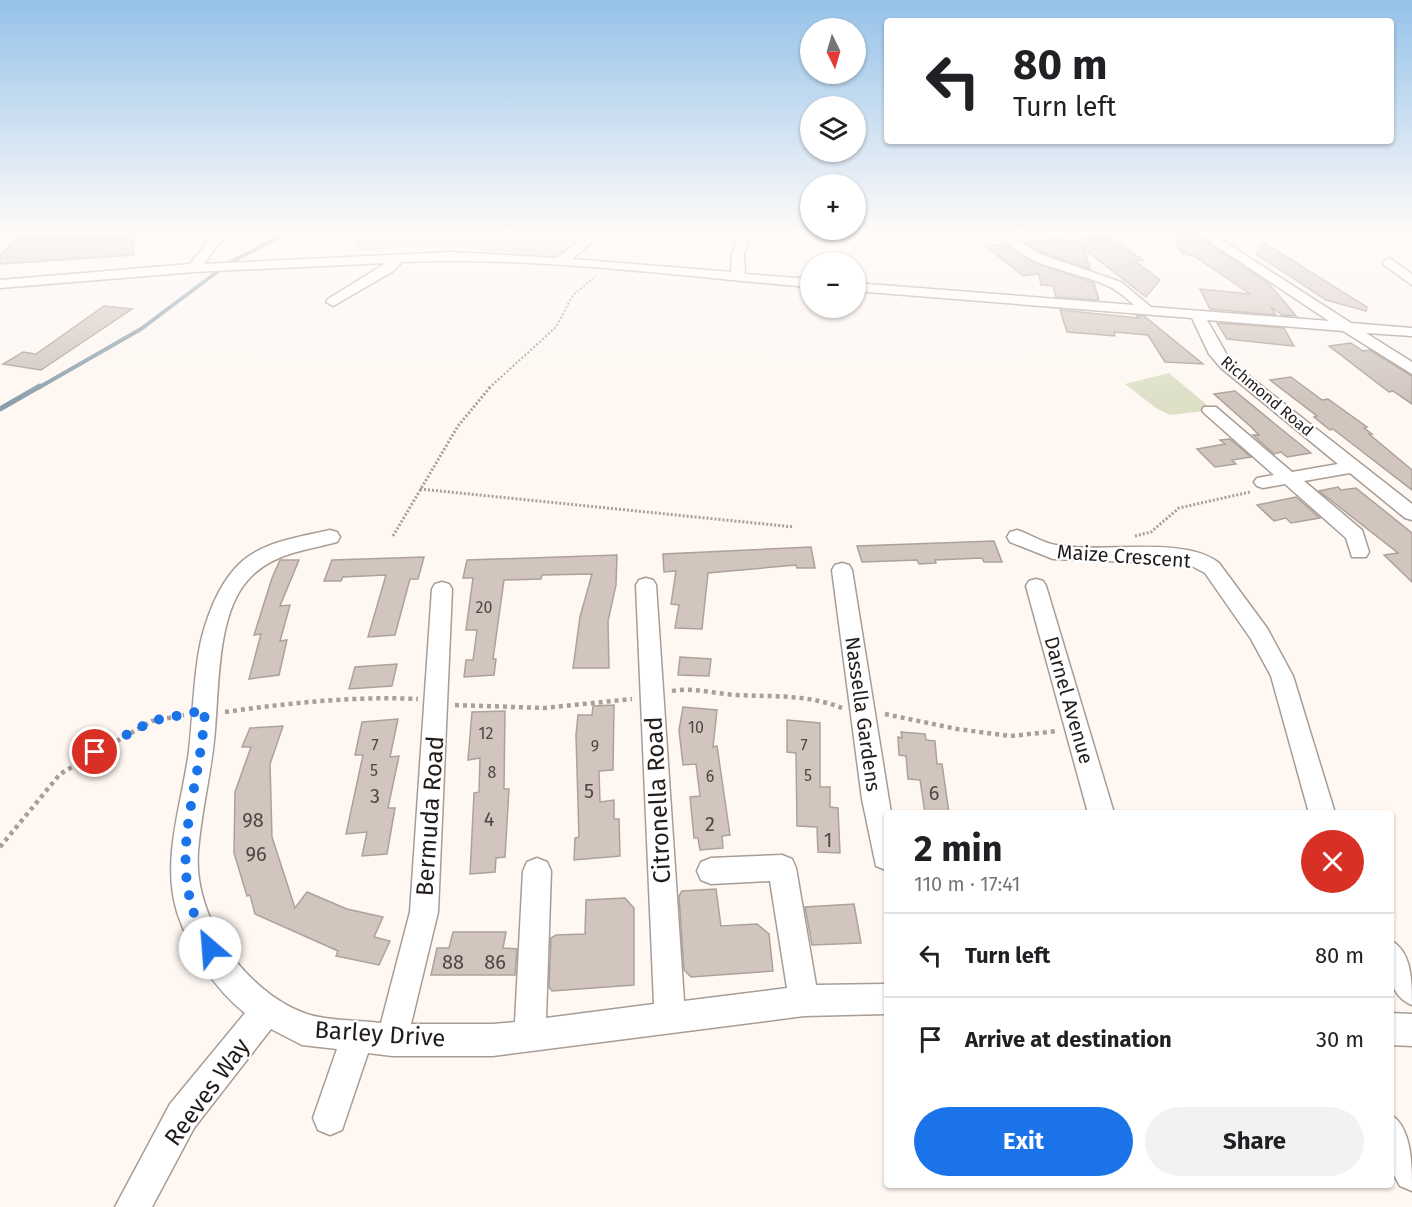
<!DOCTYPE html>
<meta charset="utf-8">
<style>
:root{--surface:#fff;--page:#f2f2f2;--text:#202124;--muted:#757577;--line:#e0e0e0;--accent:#1a73e8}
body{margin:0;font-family:"Fira Sans",sans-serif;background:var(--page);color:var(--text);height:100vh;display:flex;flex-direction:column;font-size:22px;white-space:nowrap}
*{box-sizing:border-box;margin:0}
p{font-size:20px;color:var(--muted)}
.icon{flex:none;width:33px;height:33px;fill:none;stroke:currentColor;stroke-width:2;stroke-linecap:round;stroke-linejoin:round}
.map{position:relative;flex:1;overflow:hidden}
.side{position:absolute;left:884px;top:810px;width:510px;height:378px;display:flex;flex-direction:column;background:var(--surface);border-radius:6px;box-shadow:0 2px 4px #0004}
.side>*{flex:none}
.banner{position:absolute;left:884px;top:18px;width:510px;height:126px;border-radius:6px;box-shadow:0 2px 4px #0004;background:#fff;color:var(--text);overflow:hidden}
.needle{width:39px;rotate:175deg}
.controls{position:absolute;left:800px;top:18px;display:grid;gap:12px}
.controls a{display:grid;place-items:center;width:66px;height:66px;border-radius:50%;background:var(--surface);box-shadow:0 2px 4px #0004;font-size:30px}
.pin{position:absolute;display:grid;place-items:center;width:51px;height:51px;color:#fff;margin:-26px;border:3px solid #fff;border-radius:50%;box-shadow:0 2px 6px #0007}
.me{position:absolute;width:66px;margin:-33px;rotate:333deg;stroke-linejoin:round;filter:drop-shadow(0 0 4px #0008)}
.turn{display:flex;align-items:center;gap:21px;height:126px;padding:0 30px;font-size:27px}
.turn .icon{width:78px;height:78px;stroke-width:2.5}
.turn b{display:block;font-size:42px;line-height:51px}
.round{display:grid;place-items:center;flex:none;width:63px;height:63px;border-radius:32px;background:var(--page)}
.head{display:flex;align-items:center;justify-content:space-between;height:102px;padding:0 30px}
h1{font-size:36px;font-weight:700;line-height:45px}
.action{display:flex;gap:12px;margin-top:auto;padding:12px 30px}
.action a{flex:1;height:69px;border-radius:36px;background:var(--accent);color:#fff;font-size:24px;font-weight:700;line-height:69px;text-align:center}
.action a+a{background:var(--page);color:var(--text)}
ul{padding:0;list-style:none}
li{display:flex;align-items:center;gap:18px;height:84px;padding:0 30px;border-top:2px solid var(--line)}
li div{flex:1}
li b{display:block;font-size:22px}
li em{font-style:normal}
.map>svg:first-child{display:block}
.green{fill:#dde0c7}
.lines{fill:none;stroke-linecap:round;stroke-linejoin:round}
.stream-far1{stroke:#8ca0ac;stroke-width:4}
.stream{stroke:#8ca0ac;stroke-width:5}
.building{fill:#d1c5be;stroke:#ada29b;stroke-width:1.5}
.minor-casing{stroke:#a89d95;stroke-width:3}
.path-far2{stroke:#a6a09c;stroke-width:2;stroke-dasharray:2 2;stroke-linecap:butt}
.path-far1{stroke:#a6a09c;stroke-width:3;stroke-dasharray:2 2;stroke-linecap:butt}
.path{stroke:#a6a09c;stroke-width:4.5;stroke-dasharray:4 4;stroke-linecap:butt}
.minor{fill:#fff;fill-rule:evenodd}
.route{stroke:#1a73e8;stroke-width:10;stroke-dasharray:0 18}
.labels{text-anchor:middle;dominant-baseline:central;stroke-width:4.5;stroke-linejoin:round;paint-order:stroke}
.far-street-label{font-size:16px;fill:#221d1b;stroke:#fff}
.number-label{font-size:16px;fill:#4e4744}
.street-label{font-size:20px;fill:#221d1b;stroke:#fff}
.near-number-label{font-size:20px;fill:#4e4744}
.near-street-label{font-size:24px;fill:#221d1b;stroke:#fff}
</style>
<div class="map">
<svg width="1412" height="1207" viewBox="0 0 1412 1207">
<rect width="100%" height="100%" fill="#fef7f2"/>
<g class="green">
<polygon points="362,231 597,231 559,259 441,246 352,251"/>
<polygon points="1169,373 1213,410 1170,415 1156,408 1125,384"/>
</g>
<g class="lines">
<polyline class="stream-far1" points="38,388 141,329 229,263 291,231"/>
<polyline class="stream" points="0,409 40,386"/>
</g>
<g class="building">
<polygon points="23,231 133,231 134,255 0,264 0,255"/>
<polygon points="1193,233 1269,284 1296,316 1282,315 1271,307 1276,315 1210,309 1200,289 1250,294 1194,256 1182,253 1173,235"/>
<polygon points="1109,236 1143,260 1135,261 1160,280 1146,297 1084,249 1090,269 1041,252 1024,242 1064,238 1067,241"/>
<polygon points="1263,242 1367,307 1366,311 1326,300 1256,254"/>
<polygon points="1005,244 1033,262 1094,283 1099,300 1056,297 1053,286 1041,285 1039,274 1023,276 986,246"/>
<polygon points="104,306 132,309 41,370 3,364 23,352 36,354"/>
<polygon points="1060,310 1139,318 1137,316 1144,316 1203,364 1165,362 1148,335 1114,332 1115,336 1067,332"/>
<polygon points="1217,323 1284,328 1294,346 1227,339"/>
<polygon points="1351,343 1363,351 1370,350 1412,376 1412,404 1393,391 1389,392 1329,346"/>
<polygon points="1291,377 1322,400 1328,399 1367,427 1364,428 1372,434 1369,434 1412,470 1412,490 1333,429 1330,430 1314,417 1317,416 1270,380"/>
<polygon points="1235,391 1275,424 1311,453 1287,457 1281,452 1274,454 1253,435 1259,435 1250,426 1214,394"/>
<polygon points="1230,439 1251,457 1232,460 1236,464 1215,467 1197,449 1225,444 1220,440"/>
<polygon points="1338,487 1341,490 1356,488 1412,533 1412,582 1384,555 1398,553 1319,491"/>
<polygon points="1296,497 1320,518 1291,523 1286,518 1274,521 1257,505"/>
<polygon points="994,541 1002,562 984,562 982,558 935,560 936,563 919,564 917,560 862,562 857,546"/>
<polygon points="811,547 815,568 797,568 796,565 708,573 702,629 675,628 679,605 671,604 676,571 664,572 663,554"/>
<polygon points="617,555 616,585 608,621 609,668 573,668 580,617 592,574 542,575 541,579 504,580 493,659 496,659 494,675 464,677 466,660 473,660 477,630 466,630 473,578 463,578 467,560"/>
<polygon points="424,557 418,579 410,579 395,635 368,637 386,575 343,577 341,581 324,581 332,560"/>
<polygon points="280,560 299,560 280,606 290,605 280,641 287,640 279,675 249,679 261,634 254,635 272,578"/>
<polygon points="680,657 711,659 709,676 678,675"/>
<polygon points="397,664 392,686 349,689 355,667"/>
<polygon points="614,705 613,770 599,771 600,802 614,800 614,819 619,819 620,856 574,860 575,838 579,837 576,735 578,715 592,715 593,706"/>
<polygon points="683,707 717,710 713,747 717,746 730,835 722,836 723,848 700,850 698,838 694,838 690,797 700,796 696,764 683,765 679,730"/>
<polygon points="505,711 504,789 509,789 505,857 496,858 495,872 470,874 474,793 479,792 480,758 468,760 472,712"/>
<polygon points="398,719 390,757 399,756 388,808 395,808 387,854 362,856 367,832 346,834 363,755 355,755 362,722"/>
<polygon points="787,720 820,723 820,787 830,787 830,807 838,808 840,853 818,852 817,827 797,826 796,753 787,752"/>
<polygon points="283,726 270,764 272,837 295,908 307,892 347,909 383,917 374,937 390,941 379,965 336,956 338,951 255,914 250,895 247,896 234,853 235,792 251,747 242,747 250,728"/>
<polygon points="901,732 925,734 926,740 935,741 937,764 942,764 949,813 925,813 920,780 908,779 906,756 899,755 898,737 902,738"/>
<polygon points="716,889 721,926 757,924 769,934 773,971 691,977 684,970 679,896 682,891"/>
<polygon points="625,898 634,908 634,985 552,991 549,987 551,938 556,935 585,934 586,900"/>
<polygon points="854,904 861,943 812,945 805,907"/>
<polygon points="453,932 506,932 503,948 517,949 515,975 431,975 437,948 449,948"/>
</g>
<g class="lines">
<g class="minor-casing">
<g id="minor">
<path d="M216 231H228L204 264 451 252 557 258 592 231H605L572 259 731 272 732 254 740 231H752L744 254 745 274 810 279V287C675 276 537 256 402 262L392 272 333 306 326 302 328 299 386 263 194 272 0 288V280L190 264Z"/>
<path d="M998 231H1010L1015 239 1040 254 1121 282 1151 307 1329 321 1194 231H1208L1351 323 1412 328V336L1366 333 1412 362V374L1343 331 1207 320 1231 362 1412 504V520L1405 518 1350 473 1304 481 1362 530 1369 552 1366 557H1352L1346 538 1285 484 1263 488 1257 486 1254 482 1257 478 1274 475 1204 413 1202 410 1204 407H1216L1292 472 1338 464 1221 368 1209 354 1192 318 855 291V283L1134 305C1126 298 1118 290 1108 286 1070 268 1023 269 998 231Z"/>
<polygon points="1389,258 1412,274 1412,285 1384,265 1383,262"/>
<path d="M330 530 337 532 340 537 337 542C304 551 271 553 247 581 217 615 219 687 215 730 212 771 201 811 198 852 193 917 244 990 304 1013 324 1021 359 1020 381 1023L410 912 432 589 435 584 442 582 449 584 452 589 438 912 411 1024H493L515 1022 523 871 527 862 537 858 547 862 551 871 546 1018 654 1004 636 585 639 580 646 578 653 580 656 585 684 1001 787 988 770 881 711 884 701 880 697 871 701 862 711 858 782 855 792 859 796 868 816 985 886 984V1014L804 1016 493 1056H392L368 1053 342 1130 330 1135 318 1130 313 1118 337 1049 302 1045 271 1029 194 1128 152 1207H115L170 1104 245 1013C215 990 189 949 177 912 161 859 182 804 189 751 193 716 194 665 203 633 209 612 218 589 232 572 255 542 296 538 330 530Z"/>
<path d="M1017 530C1030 534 1043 543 1056 545 1101 554 1183 535 1219 563L1267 628 1293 676 1335 813H1309L1271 676 1251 639 1205 573 1188 564 1053 559 1010 542 1007 537 1010 532Z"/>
<polygon points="842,563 849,565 852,570 891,813 886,813 886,870 876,866 862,799 832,570 835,565"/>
<polygon points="1036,579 1043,581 1046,586 1114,813 1088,813 1026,586 1029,581"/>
<path d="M1390 940C1412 951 1412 981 1412 1005 1385 994 1390 964 1390 940Z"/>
<polygon points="1390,1013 1412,1014 1412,1046 1390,1045"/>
<path d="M1390 1114C1412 1127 1412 1165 1412 1191L1400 1186 1390 1168Z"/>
</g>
</g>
<g class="path-far2">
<polyline points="360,231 364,248"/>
<polyline points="1132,231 1144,231"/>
<polyline points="489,388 556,327 573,295 596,276"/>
</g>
<g class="path-far1">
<polyline points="420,489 794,527"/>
<polyline points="393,536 458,426 491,386"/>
<polyline points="1135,536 1151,532 1179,508 1250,492"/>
</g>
<g class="path">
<path d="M672 691C694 687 715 694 737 695 773 697 807 694 842 708"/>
<polyline points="455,705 544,708 632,699"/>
<path d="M225 712C290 703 353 696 418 699"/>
<polyline points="885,714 957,729 1011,736 1058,731"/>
<polyline points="0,847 60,774 152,721 184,715"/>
</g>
<use href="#minor" class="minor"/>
</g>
<linearGradient id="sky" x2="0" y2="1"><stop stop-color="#95c2e9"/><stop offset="0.58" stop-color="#fffbf9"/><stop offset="1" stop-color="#fffbf9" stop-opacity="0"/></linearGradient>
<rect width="1412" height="400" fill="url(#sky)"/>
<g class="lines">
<path class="route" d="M95 752 152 721 205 710C200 798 161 866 210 948"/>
</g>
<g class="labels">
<g class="far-street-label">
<text transform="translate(1267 396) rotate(40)">Richmond Road</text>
</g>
<g class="number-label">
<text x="484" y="607">20</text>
<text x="696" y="727">10</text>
<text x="486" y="733">12</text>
<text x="375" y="745">7</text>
<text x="804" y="745">7</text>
<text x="595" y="746">9</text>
<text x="374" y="770">5</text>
<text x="492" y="772">8</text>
<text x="808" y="775">5</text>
<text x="710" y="776">6</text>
</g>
<g class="street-label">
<text transform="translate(1124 556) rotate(4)">Maize Crescent</text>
<text transform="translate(1069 700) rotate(74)">Darnel Avenue</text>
<text transform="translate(863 714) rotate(82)">Nassella Gardens</text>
</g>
<g class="near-number-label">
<text x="589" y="791">5</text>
<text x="934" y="793">6</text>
<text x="375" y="796">3</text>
<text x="489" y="819">4</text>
<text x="253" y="820">98</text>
<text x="710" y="824">2</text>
<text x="828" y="840">1</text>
<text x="256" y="854">96</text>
<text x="453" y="962">88</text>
<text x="495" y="962">86</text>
</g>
<g class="near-street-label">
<text transform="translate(658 800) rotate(-93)">Citronella Road</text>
<text transform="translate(430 816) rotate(-86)">Bermuda Road</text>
<text transform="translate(380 1034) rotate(4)">Barley Drive</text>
<text transform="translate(207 1092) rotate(-54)">Reeves Way</text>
</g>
</g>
</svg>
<div class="controls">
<a><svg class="needle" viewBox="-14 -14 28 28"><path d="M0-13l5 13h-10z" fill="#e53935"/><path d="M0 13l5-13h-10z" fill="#757577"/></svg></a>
<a><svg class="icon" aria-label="layers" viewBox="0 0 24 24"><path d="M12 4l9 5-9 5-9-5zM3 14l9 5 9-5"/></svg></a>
<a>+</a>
<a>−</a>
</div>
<div class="pin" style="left:95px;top:752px;background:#d93025"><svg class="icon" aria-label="arrive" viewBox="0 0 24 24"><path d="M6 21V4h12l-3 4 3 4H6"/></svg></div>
<svg class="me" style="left:210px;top:948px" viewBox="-20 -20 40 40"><circle r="19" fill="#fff"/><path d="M0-13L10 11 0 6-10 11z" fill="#1a73e8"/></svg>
<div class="banner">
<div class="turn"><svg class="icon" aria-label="left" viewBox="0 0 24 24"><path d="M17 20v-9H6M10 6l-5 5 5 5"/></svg><div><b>80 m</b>Turn left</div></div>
</div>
<section class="side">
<div class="head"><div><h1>2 min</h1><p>110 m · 17:41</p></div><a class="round" style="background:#d93025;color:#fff"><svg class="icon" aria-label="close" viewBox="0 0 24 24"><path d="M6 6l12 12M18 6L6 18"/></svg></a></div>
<ul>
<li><svg class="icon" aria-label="left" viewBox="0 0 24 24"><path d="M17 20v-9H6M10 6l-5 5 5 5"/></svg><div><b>Turn left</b></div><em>80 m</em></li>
<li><svg class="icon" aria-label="arrive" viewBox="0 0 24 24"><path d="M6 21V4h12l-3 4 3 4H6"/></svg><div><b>Arrive at destination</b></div><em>30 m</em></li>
</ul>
<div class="action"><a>Exit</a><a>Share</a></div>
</section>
</div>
